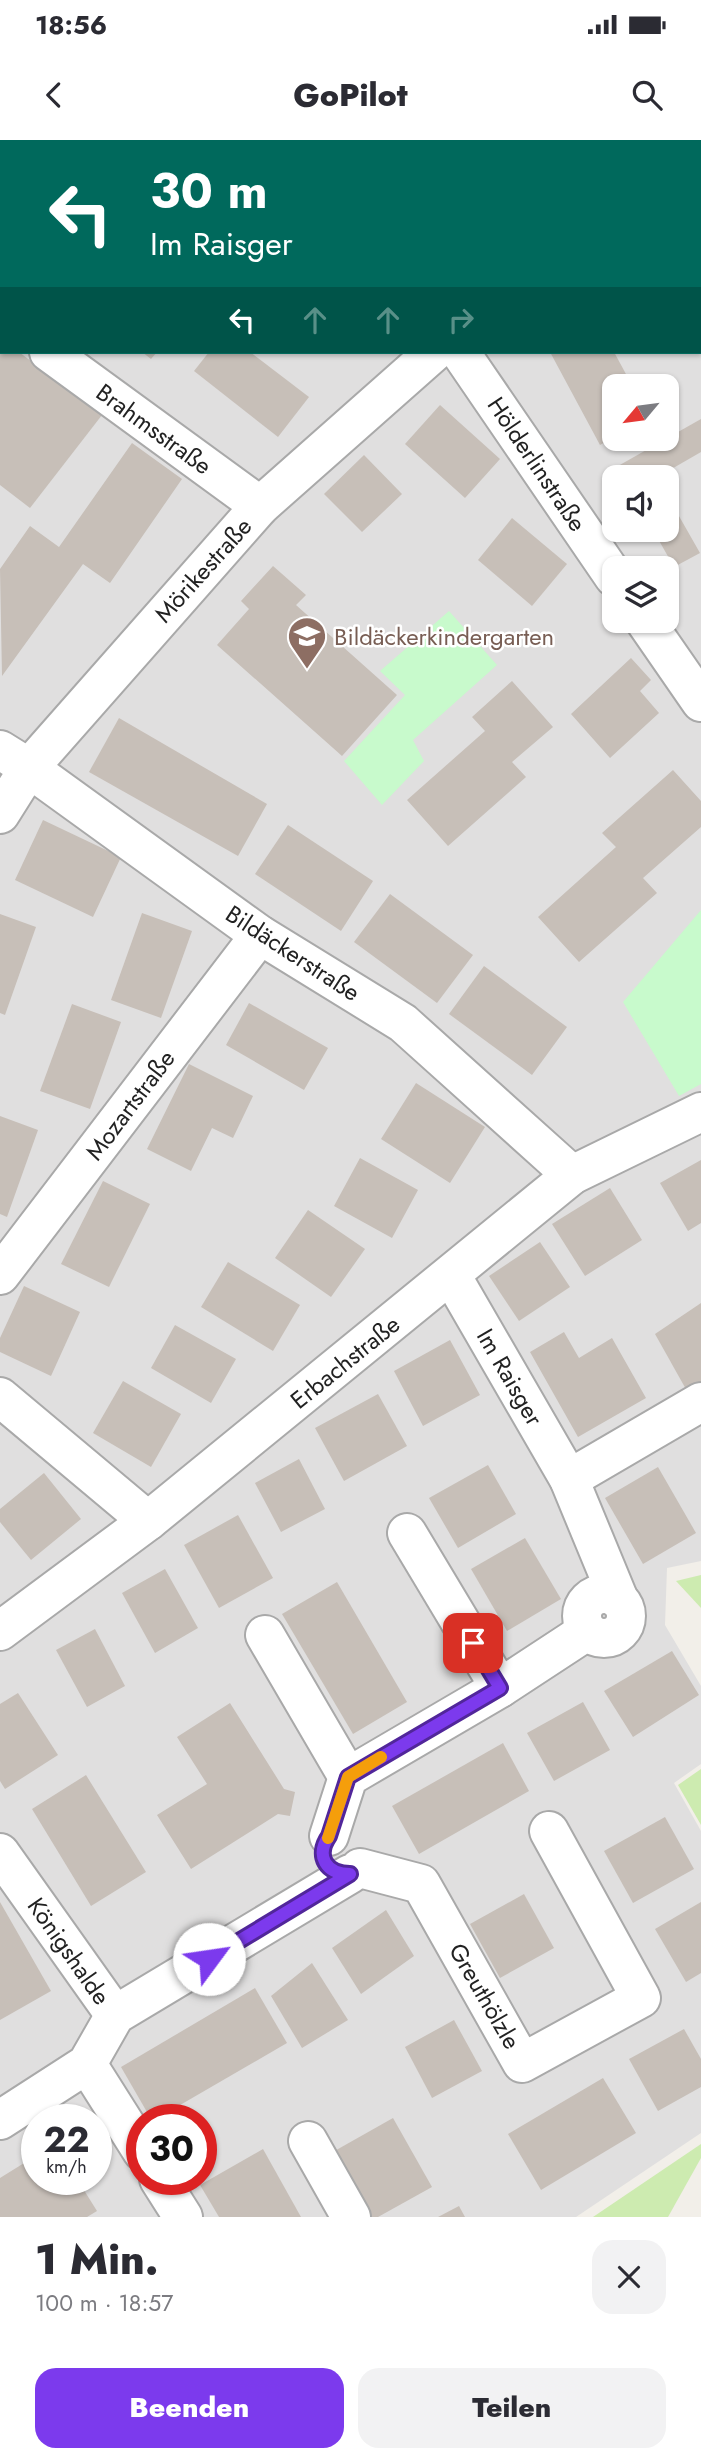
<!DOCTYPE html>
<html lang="de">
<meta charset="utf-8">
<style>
:root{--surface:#fff;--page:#f2f2f3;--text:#2b2b33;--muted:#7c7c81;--accent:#7c3aed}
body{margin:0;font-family:Jost,sans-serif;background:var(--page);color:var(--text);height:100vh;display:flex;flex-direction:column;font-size:26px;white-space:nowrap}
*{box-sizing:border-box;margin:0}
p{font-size:23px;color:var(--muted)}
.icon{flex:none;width:38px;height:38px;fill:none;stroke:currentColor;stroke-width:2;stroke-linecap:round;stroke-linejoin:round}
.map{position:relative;height:2077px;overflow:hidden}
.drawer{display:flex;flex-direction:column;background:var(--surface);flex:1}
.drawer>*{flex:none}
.hud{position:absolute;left:0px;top:0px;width:702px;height:214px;box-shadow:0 2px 5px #0004;background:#00695c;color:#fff;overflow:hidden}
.needle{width:46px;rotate:241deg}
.controls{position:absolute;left:602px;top:234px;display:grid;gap:14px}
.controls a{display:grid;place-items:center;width:77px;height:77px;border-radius:14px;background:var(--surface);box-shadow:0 2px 5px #0004;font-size:35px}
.speed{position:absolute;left:21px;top:1964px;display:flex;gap:14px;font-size:35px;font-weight:700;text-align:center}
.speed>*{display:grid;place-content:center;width:91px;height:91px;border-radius:50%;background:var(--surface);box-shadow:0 2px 5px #0004;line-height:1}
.speed small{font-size:18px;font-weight:400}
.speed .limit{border:10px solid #d22;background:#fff;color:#111}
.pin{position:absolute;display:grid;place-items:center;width:60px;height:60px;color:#fff;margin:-30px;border-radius:14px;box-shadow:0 4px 10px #0006}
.me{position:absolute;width:77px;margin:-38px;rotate:59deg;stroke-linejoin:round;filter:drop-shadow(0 0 5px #0008)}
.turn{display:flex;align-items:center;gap:24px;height:147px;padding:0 35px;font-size:32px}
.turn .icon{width:91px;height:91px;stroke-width:2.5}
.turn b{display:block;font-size:49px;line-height:60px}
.lanes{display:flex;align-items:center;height:66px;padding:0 35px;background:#0003;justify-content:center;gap:35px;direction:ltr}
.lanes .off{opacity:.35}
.round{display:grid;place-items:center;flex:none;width:74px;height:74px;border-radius:21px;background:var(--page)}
.head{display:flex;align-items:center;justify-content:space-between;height:119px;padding:0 35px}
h1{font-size:42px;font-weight:800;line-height:52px}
.button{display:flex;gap:14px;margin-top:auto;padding:14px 35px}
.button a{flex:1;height:80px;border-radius:21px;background:var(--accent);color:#fff;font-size:28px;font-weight:800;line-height:80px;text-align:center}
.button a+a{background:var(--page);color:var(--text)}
.status{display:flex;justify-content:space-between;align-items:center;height:49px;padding:0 35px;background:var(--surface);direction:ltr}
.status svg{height:19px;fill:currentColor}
header{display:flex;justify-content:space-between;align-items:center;height:91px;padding:0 35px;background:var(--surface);font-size:32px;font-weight:800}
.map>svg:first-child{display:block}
.residential{fill:#e0dfdf;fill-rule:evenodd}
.grass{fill:#cdebb0}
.park{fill:#c8facc}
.building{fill:#c7bfb8}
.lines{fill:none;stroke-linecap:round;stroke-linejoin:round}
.minor-casing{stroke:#a9a9a9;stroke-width:42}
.minor{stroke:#fff;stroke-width:38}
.route-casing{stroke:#51269a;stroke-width:18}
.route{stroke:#7c3aed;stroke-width:12}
.slow{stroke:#f59e0b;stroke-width:12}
.labels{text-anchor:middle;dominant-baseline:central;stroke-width:5;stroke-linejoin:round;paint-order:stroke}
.street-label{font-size:24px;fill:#222;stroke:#fff}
.education-label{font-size:24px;fill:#785e54;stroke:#fff;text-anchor:start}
</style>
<div class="status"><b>18:56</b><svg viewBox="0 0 49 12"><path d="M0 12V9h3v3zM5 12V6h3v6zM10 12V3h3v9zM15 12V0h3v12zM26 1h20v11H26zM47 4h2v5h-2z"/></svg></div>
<header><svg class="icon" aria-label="back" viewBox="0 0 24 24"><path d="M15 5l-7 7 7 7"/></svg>GoPilot<svg class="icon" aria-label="search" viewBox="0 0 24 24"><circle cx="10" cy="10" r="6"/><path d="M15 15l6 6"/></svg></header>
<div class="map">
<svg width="701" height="2077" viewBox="0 0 701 2077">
<rect width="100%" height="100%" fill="#f2efe9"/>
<path class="residential" d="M0 0H701V1421L667 1428 665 1485 701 1546V1624L674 1643 701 1691V1993L576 2077H0ZM2 2H700V212H2ZM614 247H667V299H614ZM614 338H667V390H614ZM614 429H667V481H614ZM37 1979H96V2039H37ZM142 1979H201V2039H142Z"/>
<g class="grass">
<polygon points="701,1435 701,1468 676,1441"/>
<polygon points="701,1629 701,1685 678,1645"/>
<polygon points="701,2004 701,2018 668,2077 593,2077"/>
</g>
<g class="park">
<polygon points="449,471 497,525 413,600 424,621 382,665 344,621 405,555 380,531"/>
<polygon points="701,770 701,944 679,956 623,862"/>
</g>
<g class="building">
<polygon points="0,212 19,212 102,275 30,368 0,345"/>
<polygon points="142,212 157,212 151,219"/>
<polygon points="209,212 250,212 309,257 278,297 194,231"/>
<polygon points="550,212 614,212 633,247 614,247 614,297 600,305"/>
<polygon points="440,265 500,319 465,358 405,304"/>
<polygon points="701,279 701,312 656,338 624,338 618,326"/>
<polygon points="132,303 182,339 110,443 83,424 2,536 0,429 30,386 59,407"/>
<polygon points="364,315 402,354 362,392 324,354"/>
<polygon points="671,362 700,413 674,427 653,390 667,390 667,364"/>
<polygon points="512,378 567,424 532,466 478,420"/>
<polygon points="273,426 306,455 296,465 397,555 342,616 217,505 249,469 241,461"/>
<polygon points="631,518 651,540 640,551 659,573 610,618 571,574"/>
<polygon points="512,541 553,587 512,622 526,637 448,706 407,660 485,591 472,577"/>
<polygon points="119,578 267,664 238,716 89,632"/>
<polygon points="673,630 701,661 701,687 643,738 657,753 579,822 538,777 616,707 602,693"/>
<polygon points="43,680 121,717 93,777 15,740"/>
<polygon points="288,685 373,741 341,791 255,734"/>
<polygon points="390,754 473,815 437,863 354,802"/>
<polygon points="142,773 192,791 161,878 111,860"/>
<polygon points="0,774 36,787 5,875 0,873"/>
<polygon points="484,826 567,887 532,935 449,874"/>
<polygon points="249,863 328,908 304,950 226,905"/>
<polygon points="72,864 121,882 90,969 40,951"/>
<polygon points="189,924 253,956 233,998 212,988 191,1031 147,1009"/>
<polygon points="416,943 485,987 450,1043 381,999"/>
<polygon points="0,976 38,990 7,1077 0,1074"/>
<polygon points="360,1018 418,1050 392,1098 334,1066"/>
<polygon points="701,1020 701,1083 688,1091 660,1043"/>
<polygon points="103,1041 150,1064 109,1147 61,1124"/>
<polygon points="610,1048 642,1100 585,1136 552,1084"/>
<polygon points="308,1070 365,1109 331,1157 275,1118"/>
<polygon points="540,1102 570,1147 519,1181 489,1136"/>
<polygon points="228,1122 300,1165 273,1211 201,1167"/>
<polygon points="24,1146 80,1172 51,1236 0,1212 0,1198"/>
<polygon points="701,1163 701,1242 687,1251 655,1194"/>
<polygon points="175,1185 236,1219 211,1263 151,1228"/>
<polygon points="564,1192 579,1218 612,1198 646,1258 578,1297 530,1212"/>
<polygon points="450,1200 480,1255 423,1286 394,1231"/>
<polygon points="123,1241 181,1274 151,1327 93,1293"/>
<polygon points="378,1254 407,1306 344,1341 315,1288"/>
<polygon points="299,1319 325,1369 281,1392 255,1343"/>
<polygon points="488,1325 516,1374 458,1408 429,1358"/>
<polygon points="658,1327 696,1393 643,1424 605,1358"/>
<polygon points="44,1333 81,1379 31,1420 0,1382 0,1369"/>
<polygon points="238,1375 273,1438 219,1468 184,1405"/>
<polygon points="525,1398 561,1459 507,1491 471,1429"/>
<polygon points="165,1429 198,1488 155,1513 122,1453"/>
<polygon points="337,1442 407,1562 353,1594 282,1474"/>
<polygon points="95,1489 125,1546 87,1567 56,1510"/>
<polygon points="672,1511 699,1555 633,1597 604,1551"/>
<polygon points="18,1553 58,1615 5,1649 0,1641 0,1564"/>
<polygon points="583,1562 610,1610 554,1641 527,1593"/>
<polygon points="230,1563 284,1649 295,1652 290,1676 278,1674 191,1729 157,1675 207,1644 177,1597"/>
<polygon points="503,1603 529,1651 419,1714 392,1666"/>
<polygon points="86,1635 146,1732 91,1766 32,1669"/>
<polygon points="665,1677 694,1729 633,1763 604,1711"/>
<polygon points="524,1754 554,1808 500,1838 470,1784"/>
<polygon points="0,1762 51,1851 0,1880"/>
<polygon points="701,1762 701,1833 686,1842 655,1789"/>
<polygon points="386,1770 414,1816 361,1854 332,1808"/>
<polygon points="312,1823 348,1880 302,1908 271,1856"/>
<polygon points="255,1848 287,1903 156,1979 151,1979 121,1927"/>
<polygon points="454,1880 482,1931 432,1958 405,1907"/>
<polygon points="684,1889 701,1919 701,1947 658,1971 629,1919"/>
<polygon points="603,1938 636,1993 541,2050 508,1994"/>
<polygon points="393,1978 432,2047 378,2077 367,2077 331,2013"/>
<polygon points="263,2009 301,2077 219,2077 200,2045"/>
<polygon points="37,2015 37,2039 77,2039 97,2071 87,2077 0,2077 0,2038"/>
<polygon points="459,2066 465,2077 438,2077"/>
</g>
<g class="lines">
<g class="minor-casing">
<g id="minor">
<polyline points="306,0 307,2"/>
<polyline points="669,0 670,2"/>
<polyline points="700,51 701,51"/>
<polyline points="0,176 2,177"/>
<polyline points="49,212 260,366"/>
<polyline points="460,212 614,437"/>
<polyline points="645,481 701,562"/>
<polyline points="0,610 29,628 260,795 403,883 572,1035"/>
<polyline points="0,674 29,628 260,366 434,212"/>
<polyline points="0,1135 260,795"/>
<polyline points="451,1135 569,1339 619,1460"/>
<polyline points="0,1257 148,1381"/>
<polyline points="569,1339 701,1262"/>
<polyline points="407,1393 500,1548"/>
<circle cx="604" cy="1476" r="22"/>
<polyline points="0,1491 148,1381 572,1035 701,972"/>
<polyline points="265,1495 348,1637"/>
<polyline points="329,1696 348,1637 500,1548 587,1491"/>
<polyline points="0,1713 115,1875"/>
<polyline points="360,1728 421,1744 522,1923 641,1858 549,1691"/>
<polyline points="87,1924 142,2011"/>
<polyline points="0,1980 87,1924 115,1875 350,1734"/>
<polyline points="308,2001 351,2077"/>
<polyline points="159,2039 183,2077"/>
</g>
</g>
<use href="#minor" class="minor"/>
</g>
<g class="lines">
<g class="route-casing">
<path id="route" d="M209 1819 350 1734C326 1734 315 1716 329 1696L348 1637 500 1548 473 1503"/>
</g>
<use href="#route" class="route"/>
<polyline class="slow" points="328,1698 348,1637 381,1617"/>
</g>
<defs>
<g id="school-pin" transform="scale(2.0125)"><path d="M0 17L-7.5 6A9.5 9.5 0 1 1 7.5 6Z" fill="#8d6e63" stroke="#fff"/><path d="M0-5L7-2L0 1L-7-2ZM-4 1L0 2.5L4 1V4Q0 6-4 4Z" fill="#fff"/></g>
</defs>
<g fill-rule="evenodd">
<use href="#school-pin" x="307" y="496"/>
</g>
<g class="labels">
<g class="street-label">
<text transform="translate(154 289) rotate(36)">Brahmsstraße</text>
<text transform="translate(537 324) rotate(56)">Hölderlinstraße</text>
<text transform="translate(203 430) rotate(-48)">Mörikestraße</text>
<text transform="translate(293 813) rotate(33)">Bildäckerstraße</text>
<text transform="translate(130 965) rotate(-53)">Mozartstraße</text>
<text transform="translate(345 1222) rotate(-39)">Erbachstraße</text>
<text transform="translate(510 1237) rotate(60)">Im Raisger</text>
<text transform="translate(69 1811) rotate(55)">Königshalde</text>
<text transform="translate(485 1856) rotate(60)">Greuthölzle</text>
</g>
<g class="education-label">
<text x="334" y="496">Bildäckerkindergarten</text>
</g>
</g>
</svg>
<div class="controls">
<a><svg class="needle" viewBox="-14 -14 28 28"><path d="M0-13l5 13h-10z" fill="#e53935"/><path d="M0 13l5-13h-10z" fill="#7c7c81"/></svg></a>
<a><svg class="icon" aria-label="sound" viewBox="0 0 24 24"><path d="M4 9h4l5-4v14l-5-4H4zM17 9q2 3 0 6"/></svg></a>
<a><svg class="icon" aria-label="layers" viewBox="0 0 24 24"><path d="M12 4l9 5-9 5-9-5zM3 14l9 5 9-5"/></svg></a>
</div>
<div class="speed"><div>22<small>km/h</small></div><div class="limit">30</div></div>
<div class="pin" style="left:473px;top:1503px;background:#d93025"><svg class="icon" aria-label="arrive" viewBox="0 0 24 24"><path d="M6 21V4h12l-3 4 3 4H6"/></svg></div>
<svg class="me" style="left:209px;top:1819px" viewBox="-20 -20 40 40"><circle r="19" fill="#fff"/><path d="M0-13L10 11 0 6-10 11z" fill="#7c3aed"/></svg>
<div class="hud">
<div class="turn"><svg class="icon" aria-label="left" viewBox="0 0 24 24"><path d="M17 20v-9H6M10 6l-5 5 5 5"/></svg><div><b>30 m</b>Im Raisger</div></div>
<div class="lanes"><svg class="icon" aria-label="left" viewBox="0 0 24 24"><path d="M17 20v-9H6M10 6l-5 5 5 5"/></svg><svg class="icon off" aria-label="ahead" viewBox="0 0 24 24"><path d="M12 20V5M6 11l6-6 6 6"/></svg><svg class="icon off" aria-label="ahead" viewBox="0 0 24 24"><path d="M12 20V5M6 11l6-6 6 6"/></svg><svg class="icon off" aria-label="right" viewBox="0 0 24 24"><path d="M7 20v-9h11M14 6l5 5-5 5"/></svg></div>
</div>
</div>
<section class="drawer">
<div class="head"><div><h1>1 Min.</h1><p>100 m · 18:57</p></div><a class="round"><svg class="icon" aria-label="close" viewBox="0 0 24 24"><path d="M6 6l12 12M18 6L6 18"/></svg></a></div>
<div class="button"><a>Beenden</a><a>Teilen</a></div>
</section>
